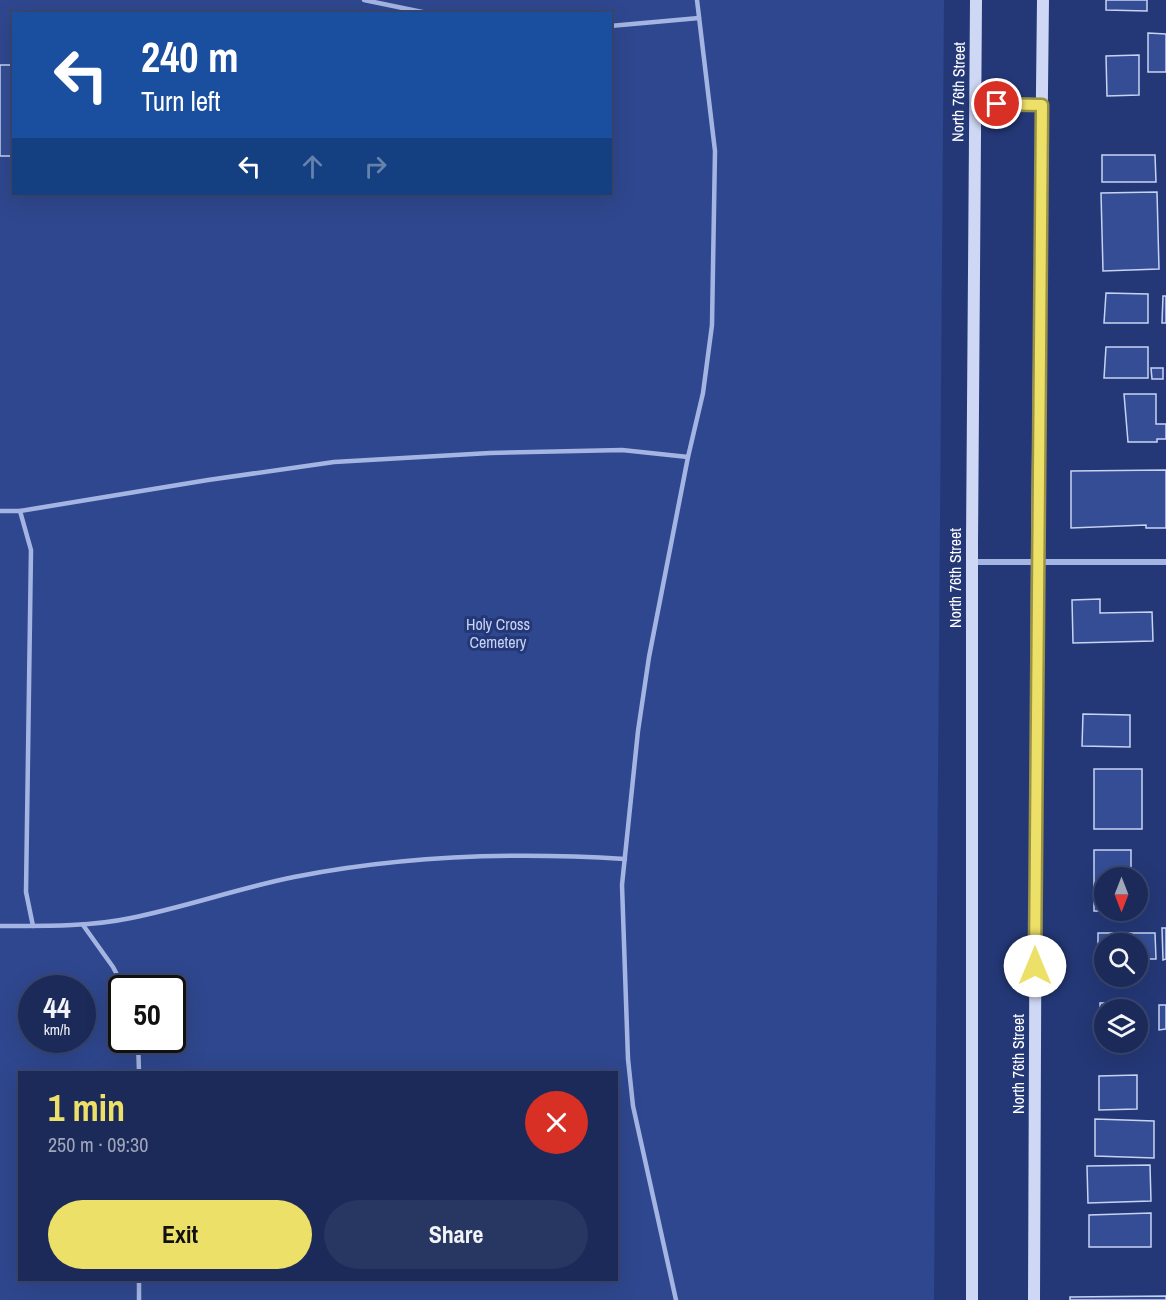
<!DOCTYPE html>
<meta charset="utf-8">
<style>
:root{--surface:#1b2a59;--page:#283662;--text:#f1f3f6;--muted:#a0a7ba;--line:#39466f;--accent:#ede069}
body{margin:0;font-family:"Archivo Narrow",sans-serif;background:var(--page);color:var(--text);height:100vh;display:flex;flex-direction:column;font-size:22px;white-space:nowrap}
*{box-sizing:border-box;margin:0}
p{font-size:20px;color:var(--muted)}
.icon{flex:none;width:33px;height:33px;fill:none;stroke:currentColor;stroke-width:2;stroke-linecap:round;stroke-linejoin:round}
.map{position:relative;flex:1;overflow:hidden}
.side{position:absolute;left:18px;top:1071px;width:600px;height:210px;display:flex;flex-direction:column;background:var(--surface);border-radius:0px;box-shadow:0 6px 24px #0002,0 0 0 2px var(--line)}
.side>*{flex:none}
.top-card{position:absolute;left:12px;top:12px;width:600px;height:183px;border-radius:0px;box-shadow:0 6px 24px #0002,0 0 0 2px var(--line);background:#1a4fa0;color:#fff;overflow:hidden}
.needle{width:39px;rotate:180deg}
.fabs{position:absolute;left:1094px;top:867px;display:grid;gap:12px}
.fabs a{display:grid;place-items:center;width:54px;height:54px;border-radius:50%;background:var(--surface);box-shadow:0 6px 24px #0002,0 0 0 2px var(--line);font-size:30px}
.speed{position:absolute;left:18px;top:975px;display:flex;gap:12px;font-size:30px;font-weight:700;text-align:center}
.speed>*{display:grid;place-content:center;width:78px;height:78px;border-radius:50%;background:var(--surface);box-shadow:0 6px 24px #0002,0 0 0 2px var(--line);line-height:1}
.speed small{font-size:15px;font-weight:400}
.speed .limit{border:3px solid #111;border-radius:9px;background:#fff;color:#111}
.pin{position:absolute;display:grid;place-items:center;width:51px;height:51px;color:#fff;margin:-26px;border:3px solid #fff;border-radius:50%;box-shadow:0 2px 6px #0007}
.me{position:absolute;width:66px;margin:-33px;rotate:0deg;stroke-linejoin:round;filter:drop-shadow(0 0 4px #0008)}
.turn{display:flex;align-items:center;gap:21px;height:126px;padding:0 30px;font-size:27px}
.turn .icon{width:78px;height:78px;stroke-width:2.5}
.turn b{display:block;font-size:42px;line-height:51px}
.lanes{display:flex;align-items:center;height:57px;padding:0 30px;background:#0003;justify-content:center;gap:30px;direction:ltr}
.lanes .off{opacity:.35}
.round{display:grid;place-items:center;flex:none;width:63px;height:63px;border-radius:32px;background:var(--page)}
.summary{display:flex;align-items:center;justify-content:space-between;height:102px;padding:0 30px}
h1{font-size:36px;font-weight:700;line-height:45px;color:var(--accent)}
.primary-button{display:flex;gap:12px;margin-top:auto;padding:12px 30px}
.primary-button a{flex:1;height:69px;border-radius:36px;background:var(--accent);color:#111;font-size:24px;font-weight:700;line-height:69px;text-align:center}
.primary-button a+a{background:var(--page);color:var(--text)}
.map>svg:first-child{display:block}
.green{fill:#2f478e;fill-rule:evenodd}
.building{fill:#344d94;stroke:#c7d3f3;stroke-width:1.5}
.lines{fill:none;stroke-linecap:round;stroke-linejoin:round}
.service{stroke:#a5b5e3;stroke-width:4.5}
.minor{stroke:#a5b5e3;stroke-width:6}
.secondary{stroke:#ced7f3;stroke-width:12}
.route-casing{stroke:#9a9244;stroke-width:15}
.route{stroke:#ede069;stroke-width:10}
.labels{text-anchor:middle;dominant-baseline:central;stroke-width:6;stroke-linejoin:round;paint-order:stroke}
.street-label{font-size:16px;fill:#fff;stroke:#243877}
.park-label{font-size:16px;fill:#c7d3f3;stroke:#243877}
</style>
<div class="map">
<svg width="1166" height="1300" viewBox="0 0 1166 1300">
<rect width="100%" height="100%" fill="#243877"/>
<path class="green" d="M0 0H944L934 1300H0ZM14 14H610V194H14ZM32 988H82V1040H32ZM122 988H172V1040H122ZM20 1072H616V1280H20Z"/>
<g class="building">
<polygon points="1106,0 1147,0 1147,11 1106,10"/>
<polygon points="1148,33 1166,34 1166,72 1148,72"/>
<polygon points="1139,55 1139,95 1107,96 1106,56"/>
<rect x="0" y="65" width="14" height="91"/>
<polygon points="1102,155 1155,155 1156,182 1102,182"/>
<polygon points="1157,192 1159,269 1103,271 1101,193"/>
<polygon points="1106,293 1148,294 1148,323 1104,323"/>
<polygon points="1163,296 1166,296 1166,323 1162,323"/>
<polygon points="1106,347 1148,347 1148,378 1104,378"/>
<polygon points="1151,368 1163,368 1163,379 1152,379"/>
<polygon points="1124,394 1156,394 1156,424 1166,424 1166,439 1157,439 1157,442 1128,442"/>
<polygon points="1166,470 1166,528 1146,528 1146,525 1071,528 1071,471"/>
<polygon points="1100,599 1100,613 1152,612 1153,641 1073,643 1072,600"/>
<polygon points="1083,714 1130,715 1130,747 1082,746"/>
<rect x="1094" y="769" width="48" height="60"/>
<polygon points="1094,850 1131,850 1131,878 1104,878 1104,910 1131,911 1094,911"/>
<polygon points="1162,928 1166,928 1166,959 1163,960"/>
<polygon points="1098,933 1155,933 1156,959 1137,959 1137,944 1098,944"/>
<polygon points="1100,1003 1128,1003 1128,1010 1104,1010 1104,1039 1101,1039"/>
<polygon points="1159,1005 1166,1005 1166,1029 1159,1030"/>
<polygon points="1137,1075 1137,1109 1099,1110 1099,1076"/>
<polygon points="1095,1119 1154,1121 1154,1158 1095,1156"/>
<polygon points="1150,1165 1151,1201 1088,1203 1087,1166"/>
<polygon points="1151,1213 1151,1247 1089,1247 1089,1215"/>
<polygon points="1166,1296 1166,1300 1070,1300 1070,1297"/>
</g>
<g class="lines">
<g class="service">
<polyline points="364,0 432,14"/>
<polyline points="610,26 699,18"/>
<polyline points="977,103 1041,105"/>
<polyline points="0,511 20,511 208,480 334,462 490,453 622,450 688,457"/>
<polyline points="20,511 31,550 26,892 33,926"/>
<polyline points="83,925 113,967 124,988"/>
<path d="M0 926C44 926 88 927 131 918 186 907 239 888 294 877 400 856 517 852 625 859"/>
<polyline points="138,1040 139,1072"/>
<polyline points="139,1300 139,1280"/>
<polyline points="676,1300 633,1106 628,1059 622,885 638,731 649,657 688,457 703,393 712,325 715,151 697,0"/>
</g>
<polyline class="minor" points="972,562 1166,562"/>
<g class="secondary">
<polyline points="972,1300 972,543 976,0"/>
<polyline points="1034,1300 1037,540 1043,0"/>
</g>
</g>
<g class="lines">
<g class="route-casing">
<polyline id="route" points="997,104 1042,105 1035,966"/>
</g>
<use href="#route" class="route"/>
</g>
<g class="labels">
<g class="street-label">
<text transform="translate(958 92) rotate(-89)">North 76th Street</text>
<text transform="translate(955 578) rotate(-90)">North 76th Street</text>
<text transform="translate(1018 1064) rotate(-90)">North 76th Street</text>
</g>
<g class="park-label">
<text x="498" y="624">Holy Cross<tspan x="498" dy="18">Cemetery</tspan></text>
</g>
</g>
</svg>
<div class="fabs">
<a><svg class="needle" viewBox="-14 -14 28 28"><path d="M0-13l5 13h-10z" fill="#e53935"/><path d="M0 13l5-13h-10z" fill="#a0a7ba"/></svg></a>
<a><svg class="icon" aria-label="search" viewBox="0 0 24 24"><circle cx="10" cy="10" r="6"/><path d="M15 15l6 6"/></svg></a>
<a><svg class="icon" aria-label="layers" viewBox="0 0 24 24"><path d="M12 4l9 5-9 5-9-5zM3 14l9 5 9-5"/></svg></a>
</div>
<div class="speed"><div>44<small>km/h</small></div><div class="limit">50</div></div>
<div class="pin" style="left:997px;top:104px;background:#d93025"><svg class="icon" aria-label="arrive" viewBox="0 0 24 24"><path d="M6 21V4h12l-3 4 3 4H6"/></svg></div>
<svg class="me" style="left:1035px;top:966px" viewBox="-20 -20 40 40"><circle r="19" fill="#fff"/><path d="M0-13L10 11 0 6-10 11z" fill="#ede069"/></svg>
<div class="top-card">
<div class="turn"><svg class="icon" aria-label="left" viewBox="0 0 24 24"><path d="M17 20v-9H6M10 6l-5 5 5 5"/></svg><div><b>240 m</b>Turn left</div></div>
<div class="lanes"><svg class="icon" aria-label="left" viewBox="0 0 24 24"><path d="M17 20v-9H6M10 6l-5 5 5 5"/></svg><svg class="icon off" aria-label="ahead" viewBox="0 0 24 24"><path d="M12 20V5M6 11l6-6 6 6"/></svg><svg class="icon off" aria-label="right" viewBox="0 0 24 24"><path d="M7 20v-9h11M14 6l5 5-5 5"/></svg></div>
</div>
<section class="side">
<div class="summary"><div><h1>1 min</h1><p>250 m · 09:30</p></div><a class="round" style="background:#d93025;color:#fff"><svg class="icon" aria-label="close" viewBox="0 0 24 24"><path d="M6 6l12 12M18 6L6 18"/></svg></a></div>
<div class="primary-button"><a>Exit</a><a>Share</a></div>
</section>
</div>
